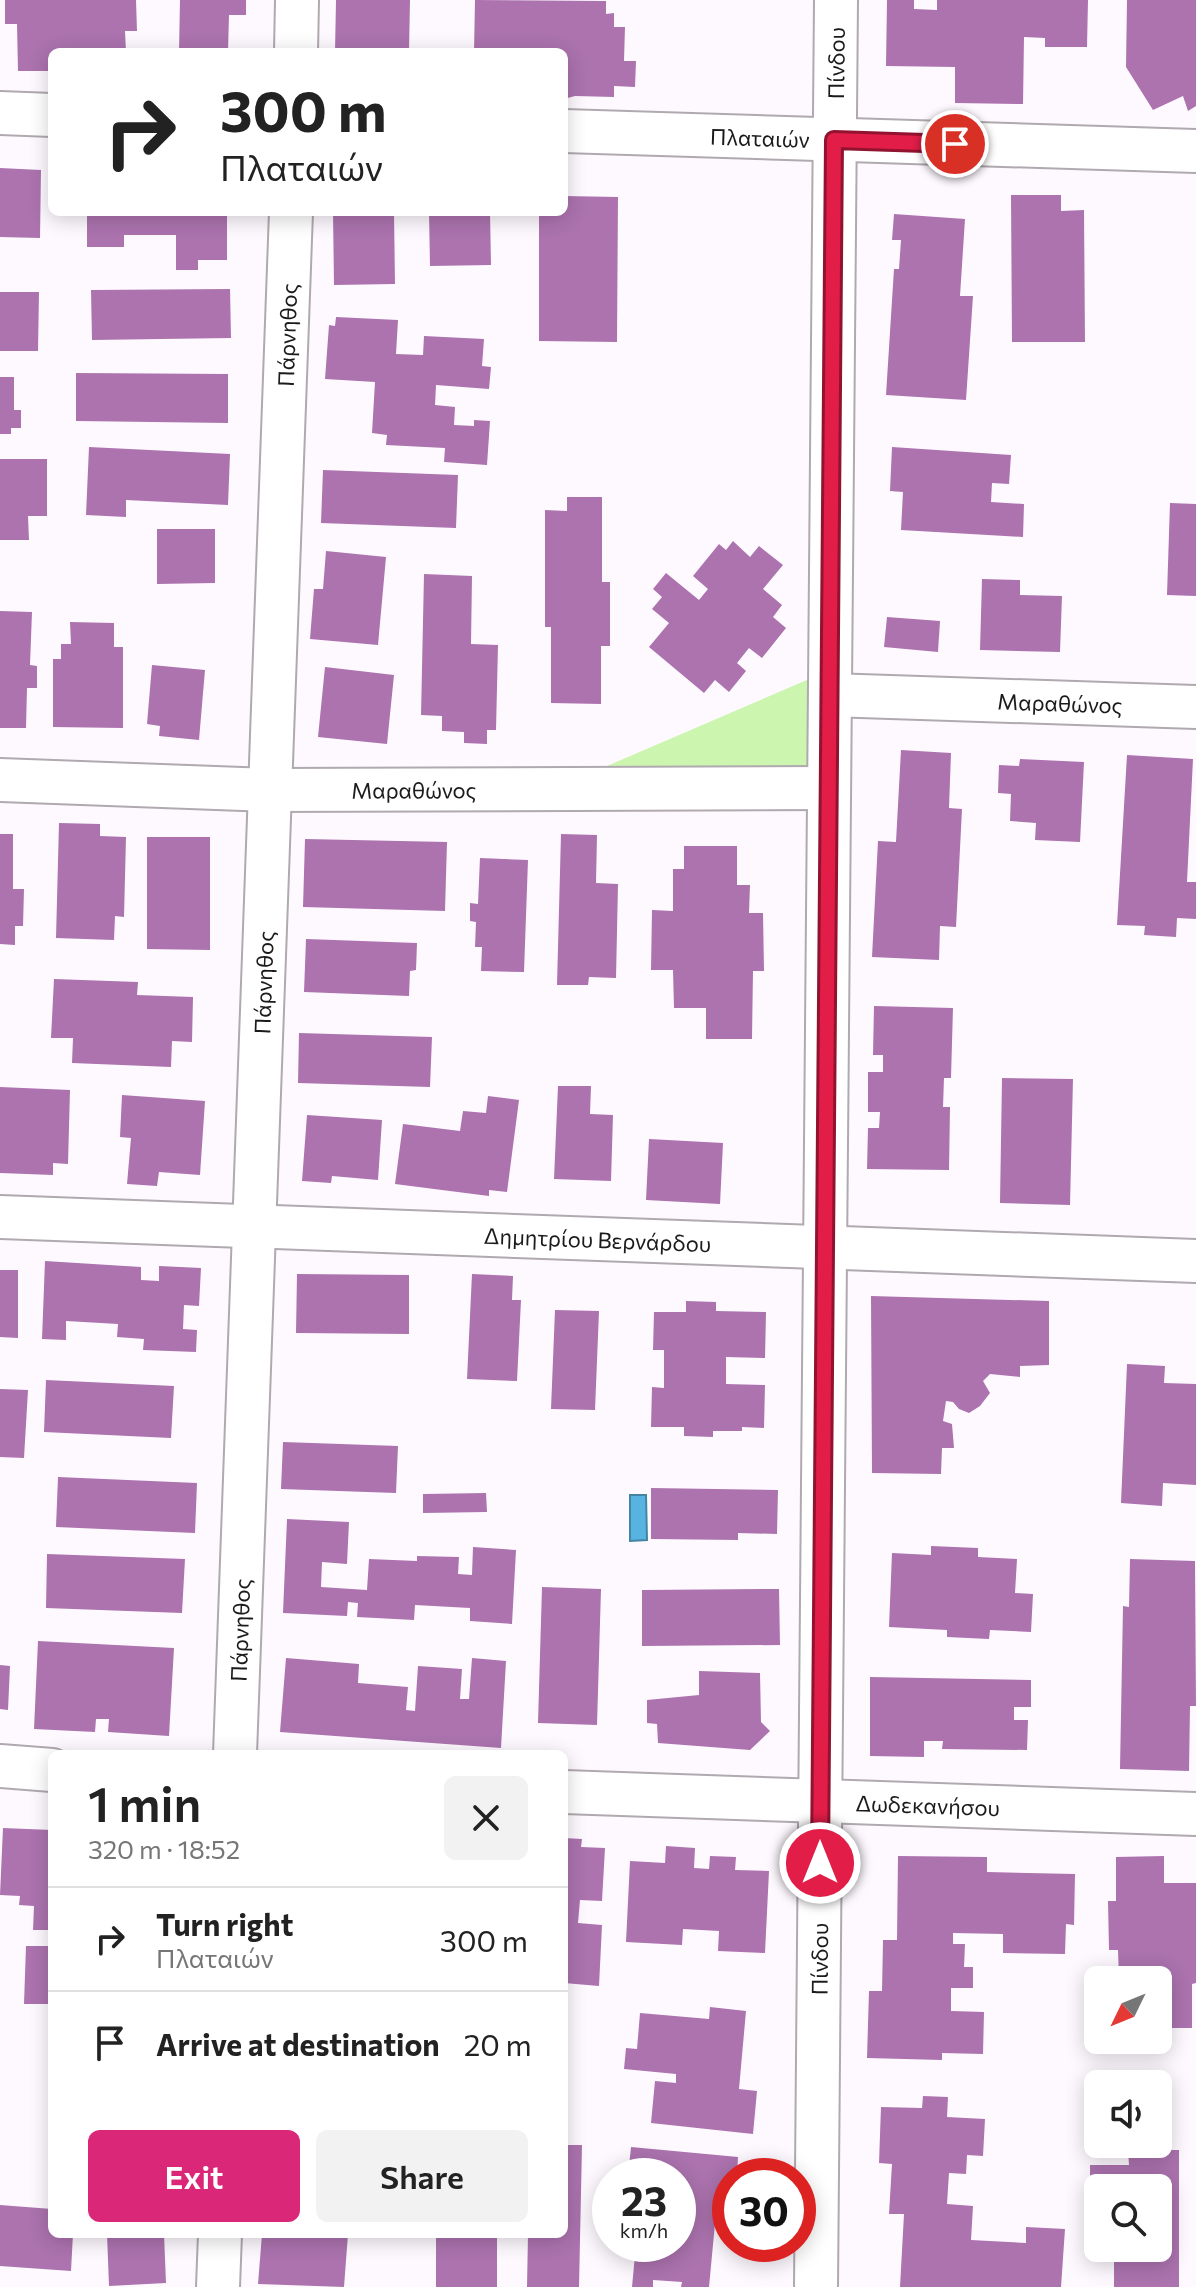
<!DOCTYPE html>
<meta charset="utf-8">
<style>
:root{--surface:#fff;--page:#f2f2f2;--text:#222;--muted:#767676;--line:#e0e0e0;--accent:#db2777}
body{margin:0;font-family:Commissioner,sans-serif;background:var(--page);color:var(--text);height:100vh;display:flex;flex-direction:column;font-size:30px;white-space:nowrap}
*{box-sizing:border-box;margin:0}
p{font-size:26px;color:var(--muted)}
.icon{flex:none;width:44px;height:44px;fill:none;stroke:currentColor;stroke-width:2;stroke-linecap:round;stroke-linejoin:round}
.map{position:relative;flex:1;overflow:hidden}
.drawer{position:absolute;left:48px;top:1750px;width:520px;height:488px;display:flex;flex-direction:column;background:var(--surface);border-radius:12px;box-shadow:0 4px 20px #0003}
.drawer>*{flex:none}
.top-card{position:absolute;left:48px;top:48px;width:520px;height:168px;border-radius:12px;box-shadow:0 4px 20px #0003;background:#fff;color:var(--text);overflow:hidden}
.needle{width:52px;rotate:227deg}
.buttons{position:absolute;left:1084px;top:1966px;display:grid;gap:16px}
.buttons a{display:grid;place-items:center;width:88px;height:88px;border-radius:12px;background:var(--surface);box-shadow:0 4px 20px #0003;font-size:40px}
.speed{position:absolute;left:592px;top:2158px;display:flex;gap:16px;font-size:40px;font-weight:700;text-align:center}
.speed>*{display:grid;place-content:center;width:104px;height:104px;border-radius:50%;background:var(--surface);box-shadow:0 4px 20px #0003;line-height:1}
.speed small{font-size:20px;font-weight:400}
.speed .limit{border:12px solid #d22;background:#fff;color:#111}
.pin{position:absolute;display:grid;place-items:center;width:68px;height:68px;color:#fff;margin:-34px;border:4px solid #fff;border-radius:50%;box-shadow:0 2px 8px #0007}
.me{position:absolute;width:88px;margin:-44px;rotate:0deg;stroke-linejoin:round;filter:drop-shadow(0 0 6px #0008)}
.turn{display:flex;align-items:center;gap:28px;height:168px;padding:0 40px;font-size:36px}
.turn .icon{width:104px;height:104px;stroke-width:2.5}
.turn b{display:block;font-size:56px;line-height:68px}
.round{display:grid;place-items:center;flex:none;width:84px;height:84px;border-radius:12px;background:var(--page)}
.head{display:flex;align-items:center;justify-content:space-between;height:136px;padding:0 40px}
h1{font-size:48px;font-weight:600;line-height:60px}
.button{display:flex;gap:16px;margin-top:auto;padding:16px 40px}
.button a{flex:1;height:92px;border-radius:12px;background:var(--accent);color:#fff;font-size:32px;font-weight:600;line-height:92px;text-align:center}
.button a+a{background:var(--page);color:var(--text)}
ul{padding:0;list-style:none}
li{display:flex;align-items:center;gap:24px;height:104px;padding:0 40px;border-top:2px solid var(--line)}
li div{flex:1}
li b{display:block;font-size:30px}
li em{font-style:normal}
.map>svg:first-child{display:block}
.green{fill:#ccf5b0}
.water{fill:#57b3df;stroke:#4585a4;stroke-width:2}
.building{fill:#ac73af}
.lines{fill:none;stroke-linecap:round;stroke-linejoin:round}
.minor-casing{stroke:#b0a9b0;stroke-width:46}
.minor{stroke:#fff;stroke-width:42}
.route-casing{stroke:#92132f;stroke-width:20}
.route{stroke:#e11d48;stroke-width:14}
.labels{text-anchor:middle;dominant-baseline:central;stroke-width:8;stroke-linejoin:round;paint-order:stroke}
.street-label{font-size:22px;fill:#1c1a1c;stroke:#fff}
</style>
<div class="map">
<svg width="1196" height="2287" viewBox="0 0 1196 2287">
<rect width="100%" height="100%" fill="#fef9ff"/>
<polygon class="green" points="809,679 809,767 600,769"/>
<polygon class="water" points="630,1495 646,1495 647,1540 630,1541"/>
<g class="building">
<polygon points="5,0 136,0 137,31 125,31 126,52 52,52 52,71 18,71 17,24 5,24"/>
<polygon points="180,0 246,0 246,15 229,15 228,52 179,52"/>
<polygon points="336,0 410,0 409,52 335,52"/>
<polygon points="475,0 606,1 606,14 614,13 614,27 625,27 624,61 636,61 635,87 614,86 614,97 575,96 564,99 564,52 474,52"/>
<polygon points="887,0 914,0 914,9 937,10 937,0 1088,0 1087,47 1045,47 1045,38 1024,37 1023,104 955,103 955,67 886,66"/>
<polygon points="1127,0 1196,0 1196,106 1188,111 1183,96 1153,110 1126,67"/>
<polygon points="0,168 41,170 40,238 0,237"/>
<polygon points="1011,195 1061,195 1061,211 1084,210 1085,342 1012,342"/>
<polygon points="564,196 618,197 617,342 539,341 539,212 564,212"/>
<polygon points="87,212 227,212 227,260 198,260 198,270 176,270 176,235 124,235 124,247 87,247"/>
<polygon points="333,212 394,212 395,284 334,285"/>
<polygon points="429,212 490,212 491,265 430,266"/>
<polygon points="894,214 965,219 960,296 973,296 966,400 886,395 894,269 899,269 901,240 892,240"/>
<polygon points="230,289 231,338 92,340 91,290"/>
<polygon points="0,292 39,292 38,351 0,351"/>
<polygon points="336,317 398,320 396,354 423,355 424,336 484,339 482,366 491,367 489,389 436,385 435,405 455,407 454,425 474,426 474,420 490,421 487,465 444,462 445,448 386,445 387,435 372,433 375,382 325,379 329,325 335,326"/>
<polygon points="76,373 228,374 228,423 76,421"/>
<polygon points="0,377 14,377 14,410 21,410 21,428 11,428 11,434 0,434"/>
<polygon points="89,447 230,454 228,505 126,500 126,517 86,515"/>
<polygon points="892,447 1011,455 1009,484 992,483 991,502 1024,504 1023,537 901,530 903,492 890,491"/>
<polygon points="0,459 47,459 47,516 28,516 29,540 0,540"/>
<polygon points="323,470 458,475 456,528 321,523"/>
<polygon points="567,497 602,497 602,582 610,582 610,646 601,646 601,704 551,703 551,627 545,627 545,510 567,511"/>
<polygon points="1170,503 1196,504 1196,596 1167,595"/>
<polygon points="157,529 215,529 215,583 157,584"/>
<polygon points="733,541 750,557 759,546 783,565 763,589 782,605 773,617 786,628 762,658 749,648 737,663 746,671 729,692 715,680 704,693 649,647 669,623 652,609 662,597 653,589 666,573 699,600 708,589 693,576 719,544 726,550"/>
<polygon points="326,551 386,557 378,645 310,639 314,589 323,589"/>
<polygon points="424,574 472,576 471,644 498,645 496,730 487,730 487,744 464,743 464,732 442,731 442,716 421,715"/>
<polygon points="982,579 1020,580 1020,595 1062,596 1060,652 980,650"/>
<polygon points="0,611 32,612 30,665 37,666 37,688 27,688 26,728 0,728"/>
<polygon points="887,617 940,621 938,652 884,647"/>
<polygon points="70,622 114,623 114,647 123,647 123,728 53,727 53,659 61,659 61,644 71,644"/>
<polygon points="152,665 205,670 199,740 159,736 160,726 147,724"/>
<polygon points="325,667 394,675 387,744 318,737"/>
<polygon points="901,750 951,753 949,808 962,809 956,927 940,926 939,960 872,957 878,841 896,842"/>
<polygon points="1127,755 1193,759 1187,882 1196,882 1196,919 1177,918 1176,937 1144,935 1145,926 1117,925"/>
<polygon points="1020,759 1084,762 1080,842 1035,840 1036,823 1010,821 1011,794 998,793 999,765 1019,766"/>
<polygon points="59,823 100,824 100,836 126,837 124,917 115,916 114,940 56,938"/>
<polygon points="0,834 13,834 13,889 24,889 23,926 15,926 15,945 0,944"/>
<polygon points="561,834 597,835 596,883 618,884 616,978 589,977 588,985 557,985"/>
<polygon points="147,837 210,837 210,950 147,949"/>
<polygon points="305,839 447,842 445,911 303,907"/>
<polygon points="684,846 737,846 737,885 750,885 749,913 763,913 764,971 753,971 752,1039 706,1039 706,1008 674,1008 673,970 651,970 652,910 673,911 673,869 684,869"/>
<polygon points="480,858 528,860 524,972 481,971 482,947 475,947 476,922 470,921 470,903 478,904"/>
<polygon points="306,939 417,943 416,970 410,971 409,996 304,992"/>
<polygon points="54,979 138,982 137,995 193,997 192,1042 172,1041 171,1067 72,1063 73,1038 51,1038"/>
<polygon points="874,1006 953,1008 951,1078 944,1078 943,1107 950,1107 949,1170 867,1169 868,1128 879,1128 880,1112 868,1112 868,1072 883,1072 883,1055 873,1055"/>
<polygon points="299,1033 432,1037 430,1087 298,1083"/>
<polygon points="1002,1078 1073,1079 1070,1205 1000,1203"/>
<polygon points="558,1086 591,1086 590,1114 613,1115 611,1181 554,1179"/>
<polygon points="0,1087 70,1090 68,1164 53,1163 53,1175 0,1173"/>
<polygon points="122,1095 205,1101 200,1175 159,1172 157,1186 127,1184 131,1138 120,1137"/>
<polygon points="488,1096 519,1100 507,1192 489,1190 489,1196 395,1184 403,1124 460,1131 463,1111 486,1113"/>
<polygon points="307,1115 382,1120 378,1180 332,1176 331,1183 302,1181"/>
<polygon points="649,1139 723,1143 720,1204 646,1200"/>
<polygon points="45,1261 141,1267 141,1280 159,1281 159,1266 201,1268 199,1306 184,1305 183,1329 197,1330 196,1352 143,1350 144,1339 117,1337 118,1324 66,1321 66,1340 42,1339"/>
<polygon points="0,1270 18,1270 18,1338 0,1337"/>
<polygon points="297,1274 409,1275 409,1334 296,1333"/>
<polygon points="472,1274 513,1276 512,1300 521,1300 517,1381 467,1379"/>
<polygon points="871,1296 1049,1301 1049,1365 1020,1366 1020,1377 990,1374 983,1381 990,1393 980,1406 969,1413 959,1409 953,1402 946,1401 943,1421 952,1424 954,1448 942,1448 941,1474 872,1473"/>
<polygon points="686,1301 716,1302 716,1311 766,1312 765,1358 726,1357 726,1384 765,1385 764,1428 742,1427 742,1431 713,1431 713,1437 684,1436 684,1427 651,1427 652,1387 664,1388 664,1350 653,1350 654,1312 686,1312"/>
<polygon points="555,1310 599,1311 595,1410 551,1409"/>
<polygon points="1127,1364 1165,1366 1164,1383 1196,1384 1196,1485 1163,1483 1162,1506 1121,1503"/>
<polygon points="46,1380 174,1386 171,1438 44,1432"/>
<polygon points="0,1389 28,1390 24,1458 0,1457"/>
<polygon points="283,1442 398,1446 396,1493 281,1489"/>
<polygon points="58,1477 197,1483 195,1533 56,1527"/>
<polygon points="651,1488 778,1490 777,1534 738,1533 738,1540 651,1539"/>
<polygon points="486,1493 487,1512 423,1513 423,1494"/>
<polygon points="287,1519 349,1522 347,1564 322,1562 321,1587 367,1590 369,1559 417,1561 417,1556 459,1557 458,1574 472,1575 473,1547 516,1550 512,1624 470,1621 470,1608 415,1605 414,1620 357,1617 358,1603 348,1602 347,1616 283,1613"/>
<polygon points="931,1546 978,1548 978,1557 1017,1559 1015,1593 1033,1594 1031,1632 990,1630 989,1639 947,1637 947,1630 889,1627 892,1553 931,1555"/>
<polygon points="47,1554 185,1559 182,1613 46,1608"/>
<polygon points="1130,1559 1195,1561 1196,1706 1190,1706 1189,1771 1120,1769 1123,1606 1129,1607"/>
<polygon points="542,1587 601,1589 597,1725 538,1723"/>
<polygon points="779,1589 780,1645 642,1646 642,1590"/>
<polygon points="38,1641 174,1648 169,1736 108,1732 109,1719 96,1719 95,1732 34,1729"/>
<polygon points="286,1658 359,1664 358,1683 408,1687 406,1710 415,1711 418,1666 462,1669 460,1699 469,1699 472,1658 506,1661 501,1748 280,1732"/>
<polygon points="0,1665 10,1666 8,1710 0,1709"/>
<polygon points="699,1671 760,1673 761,1722 770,1731 750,1750 658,1743 657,1724 647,1723 647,1700 699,1695"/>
<polygon points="870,1677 1031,1680 1031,1707 1014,1707 1014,1720 1028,1720 1027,1750 942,1749 943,1741 924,1741 924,1757 870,1756"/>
<polygon points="3,1828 52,1830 52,1930 33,1930 34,1906 19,1905 20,1896 0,1895"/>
<polygon points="564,1838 582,1839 581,1847 605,1848 602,1901 580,1900 578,1923 602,1925 599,1986 564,1983"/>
<polygon points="666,1846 695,1848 694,1868 709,1869 710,1856 736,1857 735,1870 769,1871 765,1953 718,1951 719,1931 683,1929 682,1945 626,1942 630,1861 665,1863"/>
<polygon points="898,1856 987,1857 987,1872 1075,1874 1074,1925 1066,1924 1065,1954 1003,1953 1003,1934 953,1933 953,1944 965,1944 964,1967 973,1967 973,1988 951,1988 951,2011 984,2012 983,2054 942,2053 942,2060 867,2058 869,1991 882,1991 883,1940 897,1940"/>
<polygon points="1164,1856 1164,1883 1196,1883 1196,1983 1192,1984 1192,2028 1158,2028 1158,1980 1119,1980 1118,1950 1109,1950 1108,1901 1116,1901 1116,1857"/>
<polygon points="26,1946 52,1946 52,2004 24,2004"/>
<polygon points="710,2007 746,2011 739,2089 757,2091 753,2134 651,2123 655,2081 676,2083 676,2074 624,2069 626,2048 637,2049 640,2013 709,2019"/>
<polygon points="923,2096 948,2097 947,2117 985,2119 983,2156 967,2155 966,2174 949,2173 947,2204 973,2206 971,2240 1026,2243 1026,2227 1065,2229 1061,2287 900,2287 904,2214 889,2214 892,2164 879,2163 881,2107 922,2108"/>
<polygon points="564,2145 582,2145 579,2287 527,2287 528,2234 564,2234"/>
<polygon points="631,2147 738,2157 737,2176 730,2176 730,2215 716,2213 709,2287 681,2287 682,2282 653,2280 653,2287 632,2287 635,2255 619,2254 620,2244 678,2244 678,2176 628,2176"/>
<polygon points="1128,2150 1179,2150 1179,2287 1114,2287 1114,2248 1158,2248 1158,2188 1098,2188 1098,2238 1090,2238 1090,2165 1129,2165"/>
<polygon points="0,2205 52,2209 52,2234 73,2234 71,2271 0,2266"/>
<polygon points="107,2234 164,2234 166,2283 109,2286"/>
<polygon points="262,2234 348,2234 344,2287 258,2284"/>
<rect x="436" y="2234" width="61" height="53"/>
</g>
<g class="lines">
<g class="minor-casing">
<g id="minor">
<polyline points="296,52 297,0"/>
<polyline points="0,113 52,115"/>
<path id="s1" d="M564 131 1196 151"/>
<path id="s2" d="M830 695 1196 707"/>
<path id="s3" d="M0 780 269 790 829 788"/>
<path id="s4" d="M0 1217 1196 1261"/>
<path id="s5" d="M235 1754 291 212"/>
<polyline points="0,1766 52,1770"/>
<path id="s6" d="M564 1792 1196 1814"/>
<polyline points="218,2287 220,2234"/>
<path id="s7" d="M816 2287 836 0"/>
</g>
</g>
<use href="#minor" class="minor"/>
</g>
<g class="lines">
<g class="route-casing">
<polyline id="route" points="820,1863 834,140 955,144"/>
</g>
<use href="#route" class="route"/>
</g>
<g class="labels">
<g class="street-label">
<text stroke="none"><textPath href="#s7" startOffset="2224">Πίνδου</textPath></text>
<text stroke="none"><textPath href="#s1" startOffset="196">Πλαταιών</textPath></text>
<text stroke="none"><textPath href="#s5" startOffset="1420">Πάρνηθος</textPath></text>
<text stroke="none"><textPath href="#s2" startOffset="230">Μαραθώνος</textPath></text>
<text stroke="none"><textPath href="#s3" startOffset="414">Μαραθώνος</textPath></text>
<text stroke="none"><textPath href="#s5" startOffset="772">Πάρνηθος</textPath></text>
<text stroke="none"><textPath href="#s4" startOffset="598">Δημητρίου Βερνάρδου</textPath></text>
<text stroke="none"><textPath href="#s5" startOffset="124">Πάρνηθος</textPath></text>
<text stroke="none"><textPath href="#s6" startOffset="364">Δωδεκανήσου</textPath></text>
<text stroke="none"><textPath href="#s7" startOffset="328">Πίνδου</textPath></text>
</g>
</g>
</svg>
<div class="buttons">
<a><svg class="needle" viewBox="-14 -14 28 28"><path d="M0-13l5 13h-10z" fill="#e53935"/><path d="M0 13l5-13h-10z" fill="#767676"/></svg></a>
<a><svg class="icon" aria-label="sound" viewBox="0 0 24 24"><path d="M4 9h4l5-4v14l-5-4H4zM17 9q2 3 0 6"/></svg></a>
<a><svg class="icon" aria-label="search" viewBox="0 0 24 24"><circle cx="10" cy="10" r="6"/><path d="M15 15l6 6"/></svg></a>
</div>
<div class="speed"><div>23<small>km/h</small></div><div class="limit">30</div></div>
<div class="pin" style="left:955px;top:144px;background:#d93025"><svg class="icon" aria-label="arrive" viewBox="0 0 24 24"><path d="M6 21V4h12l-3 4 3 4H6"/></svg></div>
<svg class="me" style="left:820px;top:1863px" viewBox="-20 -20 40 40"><circle r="17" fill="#e11d48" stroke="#fff" stroke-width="3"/><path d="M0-11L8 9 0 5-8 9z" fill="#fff"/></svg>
<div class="top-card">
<div class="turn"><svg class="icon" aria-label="right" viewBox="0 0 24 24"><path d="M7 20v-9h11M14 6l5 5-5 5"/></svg><div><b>300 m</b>Πλαταιών</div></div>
</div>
<section class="drawer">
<div class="head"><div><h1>1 min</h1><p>320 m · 18:52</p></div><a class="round"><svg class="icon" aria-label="close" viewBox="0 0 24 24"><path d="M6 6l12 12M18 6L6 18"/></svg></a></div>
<ul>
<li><svg class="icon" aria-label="right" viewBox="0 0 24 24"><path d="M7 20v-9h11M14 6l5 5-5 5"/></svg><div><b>Turn right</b><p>Πλαταιών</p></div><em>300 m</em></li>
<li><svg class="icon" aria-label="arrive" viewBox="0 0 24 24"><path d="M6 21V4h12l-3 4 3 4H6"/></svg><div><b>Arrive at destination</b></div><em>20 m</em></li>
</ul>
<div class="button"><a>Exit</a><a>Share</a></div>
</section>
</div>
